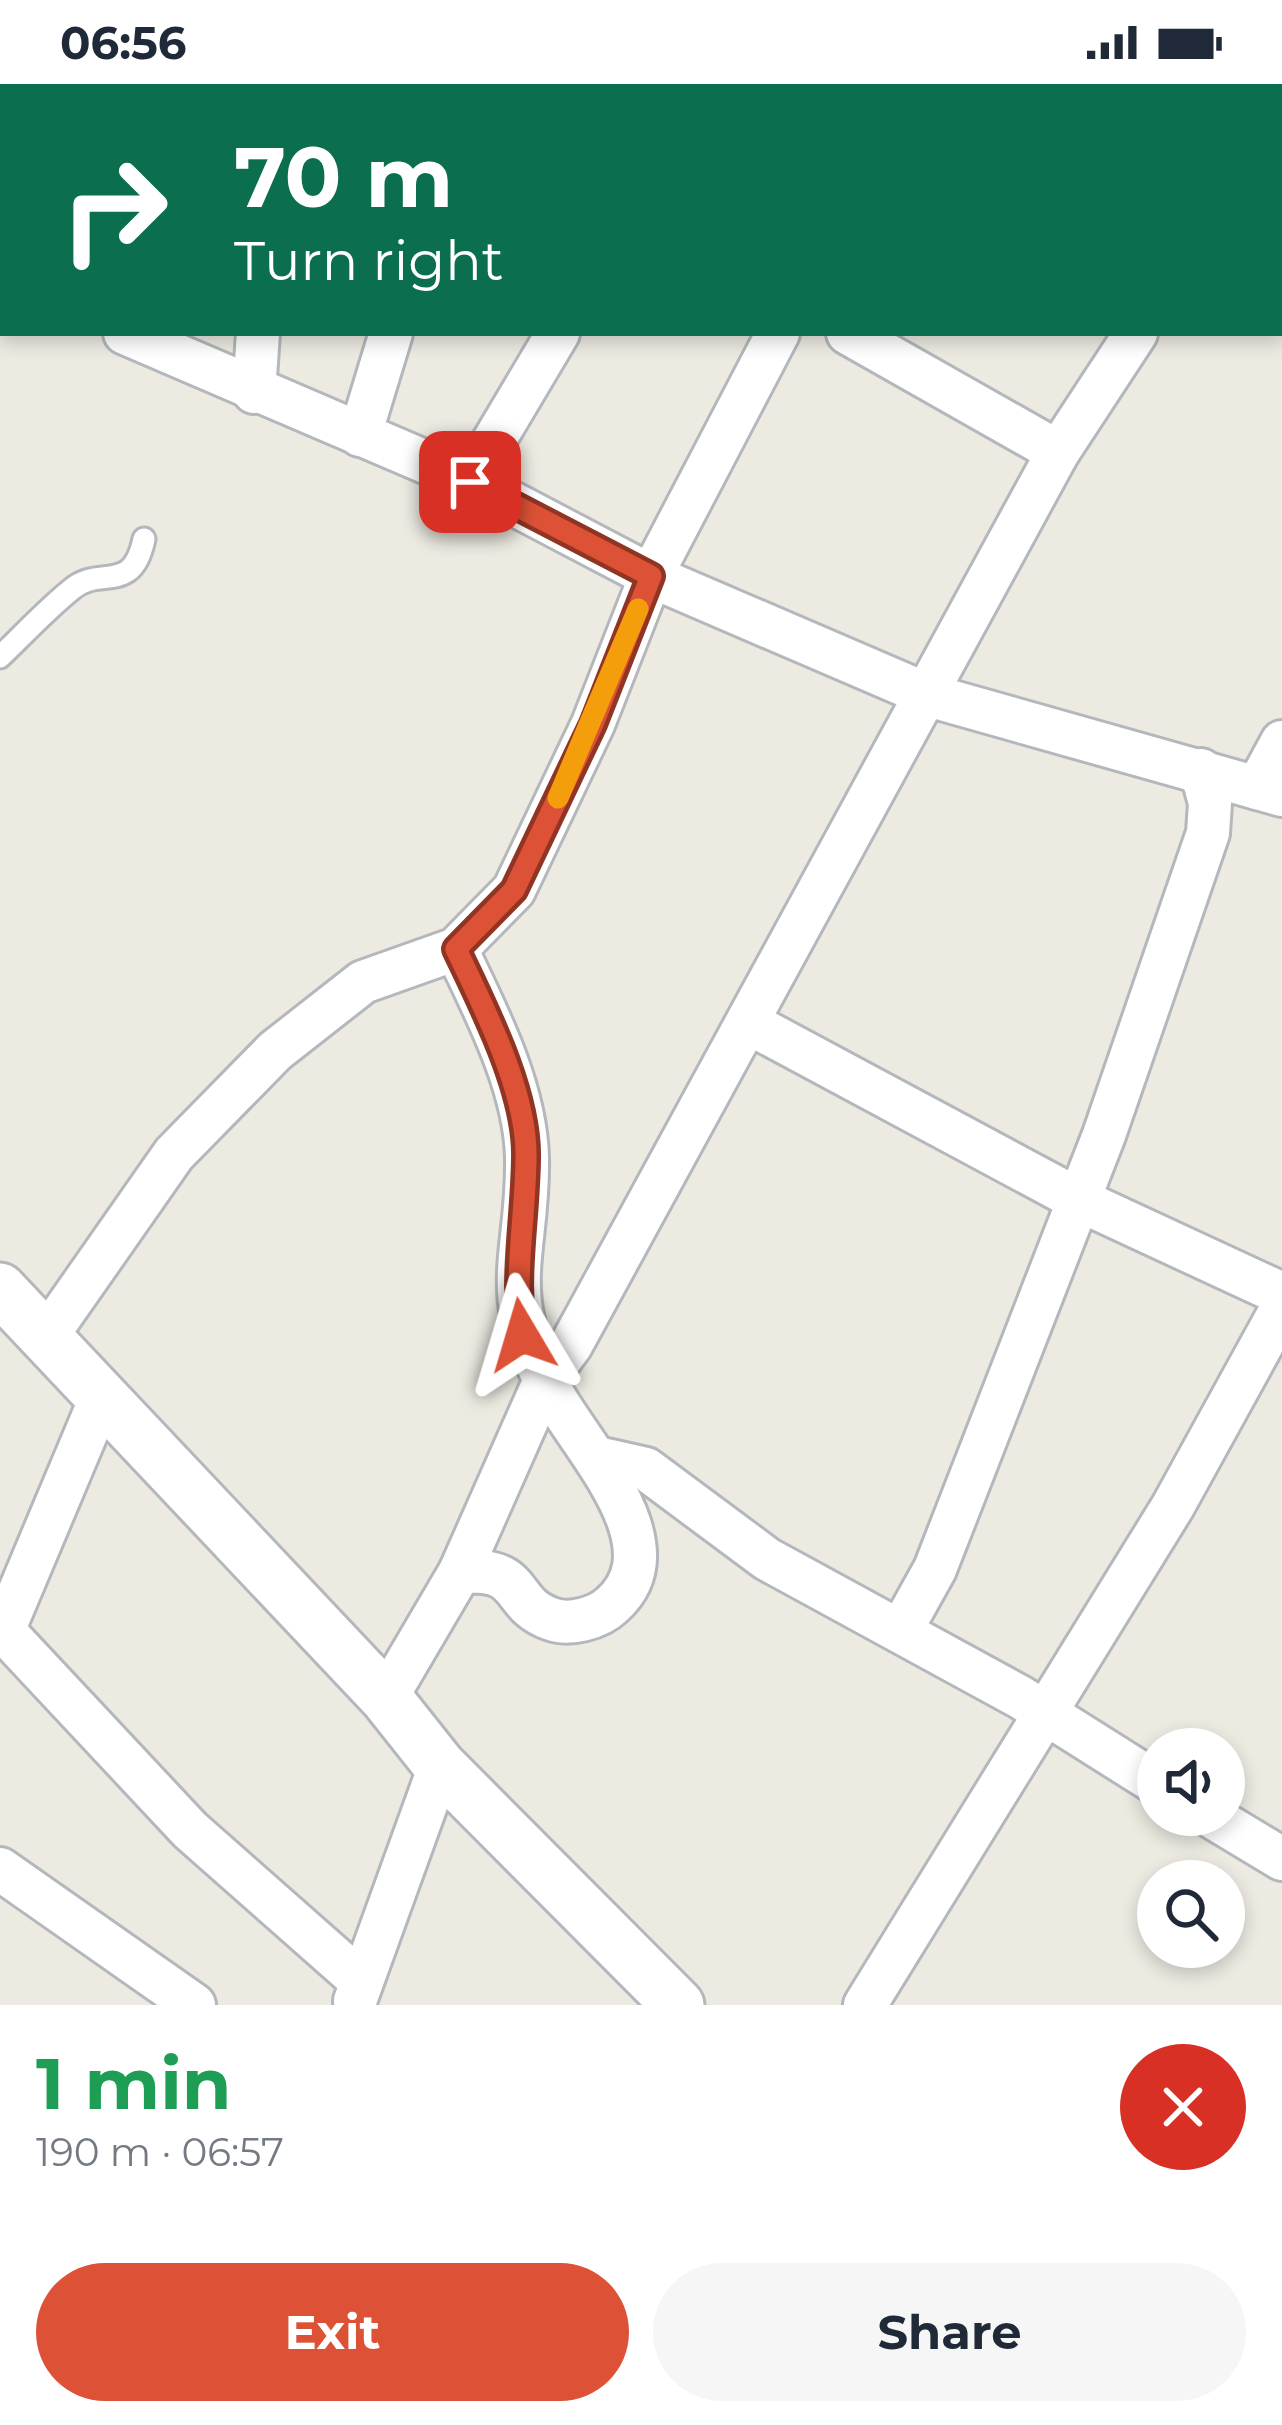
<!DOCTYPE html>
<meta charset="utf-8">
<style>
:root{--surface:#fff;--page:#f6f6f7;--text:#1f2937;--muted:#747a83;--accent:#dd5236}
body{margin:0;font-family:Montserrat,sans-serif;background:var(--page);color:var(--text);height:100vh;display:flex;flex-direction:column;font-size:45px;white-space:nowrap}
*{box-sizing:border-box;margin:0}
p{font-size:39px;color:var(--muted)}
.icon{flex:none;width:66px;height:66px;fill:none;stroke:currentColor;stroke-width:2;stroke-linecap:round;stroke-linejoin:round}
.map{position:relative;height:1921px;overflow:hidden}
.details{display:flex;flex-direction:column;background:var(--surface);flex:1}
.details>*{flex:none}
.hud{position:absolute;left:0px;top:0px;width:1284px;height:252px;box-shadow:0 6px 18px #0003;background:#0b6e4f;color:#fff;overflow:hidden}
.buttons{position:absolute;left:1137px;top:1644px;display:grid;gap:24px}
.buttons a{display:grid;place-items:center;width:108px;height:108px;border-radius:50%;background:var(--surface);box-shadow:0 6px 18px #0003;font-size:60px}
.pin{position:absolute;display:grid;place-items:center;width:102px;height:102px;color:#fff;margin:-51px;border-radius:24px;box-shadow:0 6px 18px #0006}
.me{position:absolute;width:132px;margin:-66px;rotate:353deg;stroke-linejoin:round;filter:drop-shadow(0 0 9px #0008)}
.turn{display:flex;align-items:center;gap:42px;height:252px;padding:0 36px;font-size:54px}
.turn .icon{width:156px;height:156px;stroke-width:2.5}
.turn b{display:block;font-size:84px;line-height:102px}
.round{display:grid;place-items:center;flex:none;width:126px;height:126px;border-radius:63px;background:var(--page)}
.summary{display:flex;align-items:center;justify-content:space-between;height:204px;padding:0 36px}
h1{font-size:72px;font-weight:700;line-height:90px;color:#1e9e55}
.button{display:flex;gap:24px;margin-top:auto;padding:24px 36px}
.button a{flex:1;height:138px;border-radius:72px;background:var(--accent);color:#fff;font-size:48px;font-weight:700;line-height:138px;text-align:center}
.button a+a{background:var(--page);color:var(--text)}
.status{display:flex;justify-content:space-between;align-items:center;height:84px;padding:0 60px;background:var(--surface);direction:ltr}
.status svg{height:33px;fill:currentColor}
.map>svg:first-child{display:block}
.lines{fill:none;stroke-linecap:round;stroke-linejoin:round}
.service-casing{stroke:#b4b7bb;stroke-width:27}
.minor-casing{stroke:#b4b7bb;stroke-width:48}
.tertiary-casing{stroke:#b4b7bb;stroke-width:57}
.service{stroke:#fff;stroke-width:21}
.minor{stroke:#fff;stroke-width:42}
.tertiary{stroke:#fff;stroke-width:51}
.route-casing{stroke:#903523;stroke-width:30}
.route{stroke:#dd5236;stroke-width:21}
.slow{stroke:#f59e0b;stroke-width:21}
</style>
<div class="status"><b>06:56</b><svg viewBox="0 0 49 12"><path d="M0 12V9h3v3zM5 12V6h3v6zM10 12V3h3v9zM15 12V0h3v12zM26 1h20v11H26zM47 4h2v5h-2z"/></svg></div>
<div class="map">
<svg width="1282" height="1921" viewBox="0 0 1282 1921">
<rect width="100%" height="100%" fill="#eceae1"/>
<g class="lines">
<g class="service-casing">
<path id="service" d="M0 573C24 550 46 526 72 505 100 481 132 512 144 455"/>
</g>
<g class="minor-casing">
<g id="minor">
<polyline points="835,0 835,3"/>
<polyline points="236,3 237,0"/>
<polyline points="508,3 509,0"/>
<polyline points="704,3 706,0"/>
<polyline points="0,195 3,196"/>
<polyline points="125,249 470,397 651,492 928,611 1282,711"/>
<polyline points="848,249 1058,368"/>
<polyline points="254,308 258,249"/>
<polyline points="360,351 391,249"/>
<polyline points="470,397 558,249"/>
<polyline points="1257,704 1282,658"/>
<path d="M456 865C486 928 525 1002 527 1073 529 1166 498 1204 545 1296L460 1488"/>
<polyline points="749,939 1077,1115 1282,1210"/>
<polyline points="46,1253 174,1070 275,967 363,898 456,865 514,806 593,640 651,492 778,249"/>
<polyline points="597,1374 646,1385 767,1475 1020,1613 1158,1700"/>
<polyline points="0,1543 190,1746 361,1897"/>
<polyline points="901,1546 935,1485 1104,1051 1208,749 1210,719 1201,686"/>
<polyline points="3,1547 101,1314"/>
<path d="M386 1614 460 1488C528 1483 506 1519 551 1535 570 1542 598 1534 612 1521 682 1458 572 1355 545 1296L571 1261 1058 368 1136 249"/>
<polyline points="1209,1731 1282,1775"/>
<polyline points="0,1785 194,1921"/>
<polyline points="355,1917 440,1682"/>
<polyline points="865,1921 1173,1422 1282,1224"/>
</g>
</g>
<g class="tertiary-casing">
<g id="tertiary">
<polyline points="1206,0 1211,3"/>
<polyline points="1281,45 1282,46"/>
<polyline points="0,1205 386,1614 440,1682 678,1921"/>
</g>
</g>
<use href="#service" class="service"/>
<use href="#minor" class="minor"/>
<use href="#tertiary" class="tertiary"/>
</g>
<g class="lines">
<g class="route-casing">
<path id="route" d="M470 398 651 492 593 640 514 806 456 865C484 924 528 1009 526 1075 525 1139 514 1186 522 1251"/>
</g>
<use href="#route" class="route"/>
<polyline class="slow" points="558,714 638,525"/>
</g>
</svg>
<div class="buttons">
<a><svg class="icon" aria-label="sound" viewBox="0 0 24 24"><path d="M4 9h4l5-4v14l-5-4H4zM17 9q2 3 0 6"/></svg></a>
<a><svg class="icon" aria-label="search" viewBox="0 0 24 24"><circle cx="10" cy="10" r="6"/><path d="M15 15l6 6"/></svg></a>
</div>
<div class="pin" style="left:470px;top:398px;background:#d93025"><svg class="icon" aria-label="arrive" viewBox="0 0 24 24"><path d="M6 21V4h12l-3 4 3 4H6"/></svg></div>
<svg class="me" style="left:522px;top:1251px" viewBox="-20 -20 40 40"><path d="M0-17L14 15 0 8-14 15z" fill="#dd5236" stroke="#fff" stroke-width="4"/></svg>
<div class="hud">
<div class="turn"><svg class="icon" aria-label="right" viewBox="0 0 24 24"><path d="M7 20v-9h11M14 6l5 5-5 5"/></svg><div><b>70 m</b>Turn right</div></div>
</div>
</div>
<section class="details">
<div class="summary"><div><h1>1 min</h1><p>190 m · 06:57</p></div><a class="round" style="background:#d93025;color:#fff"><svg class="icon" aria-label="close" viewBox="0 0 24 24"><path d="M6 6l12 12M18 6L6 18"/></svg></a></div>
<div class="button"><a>Exit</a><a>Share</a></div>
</section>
